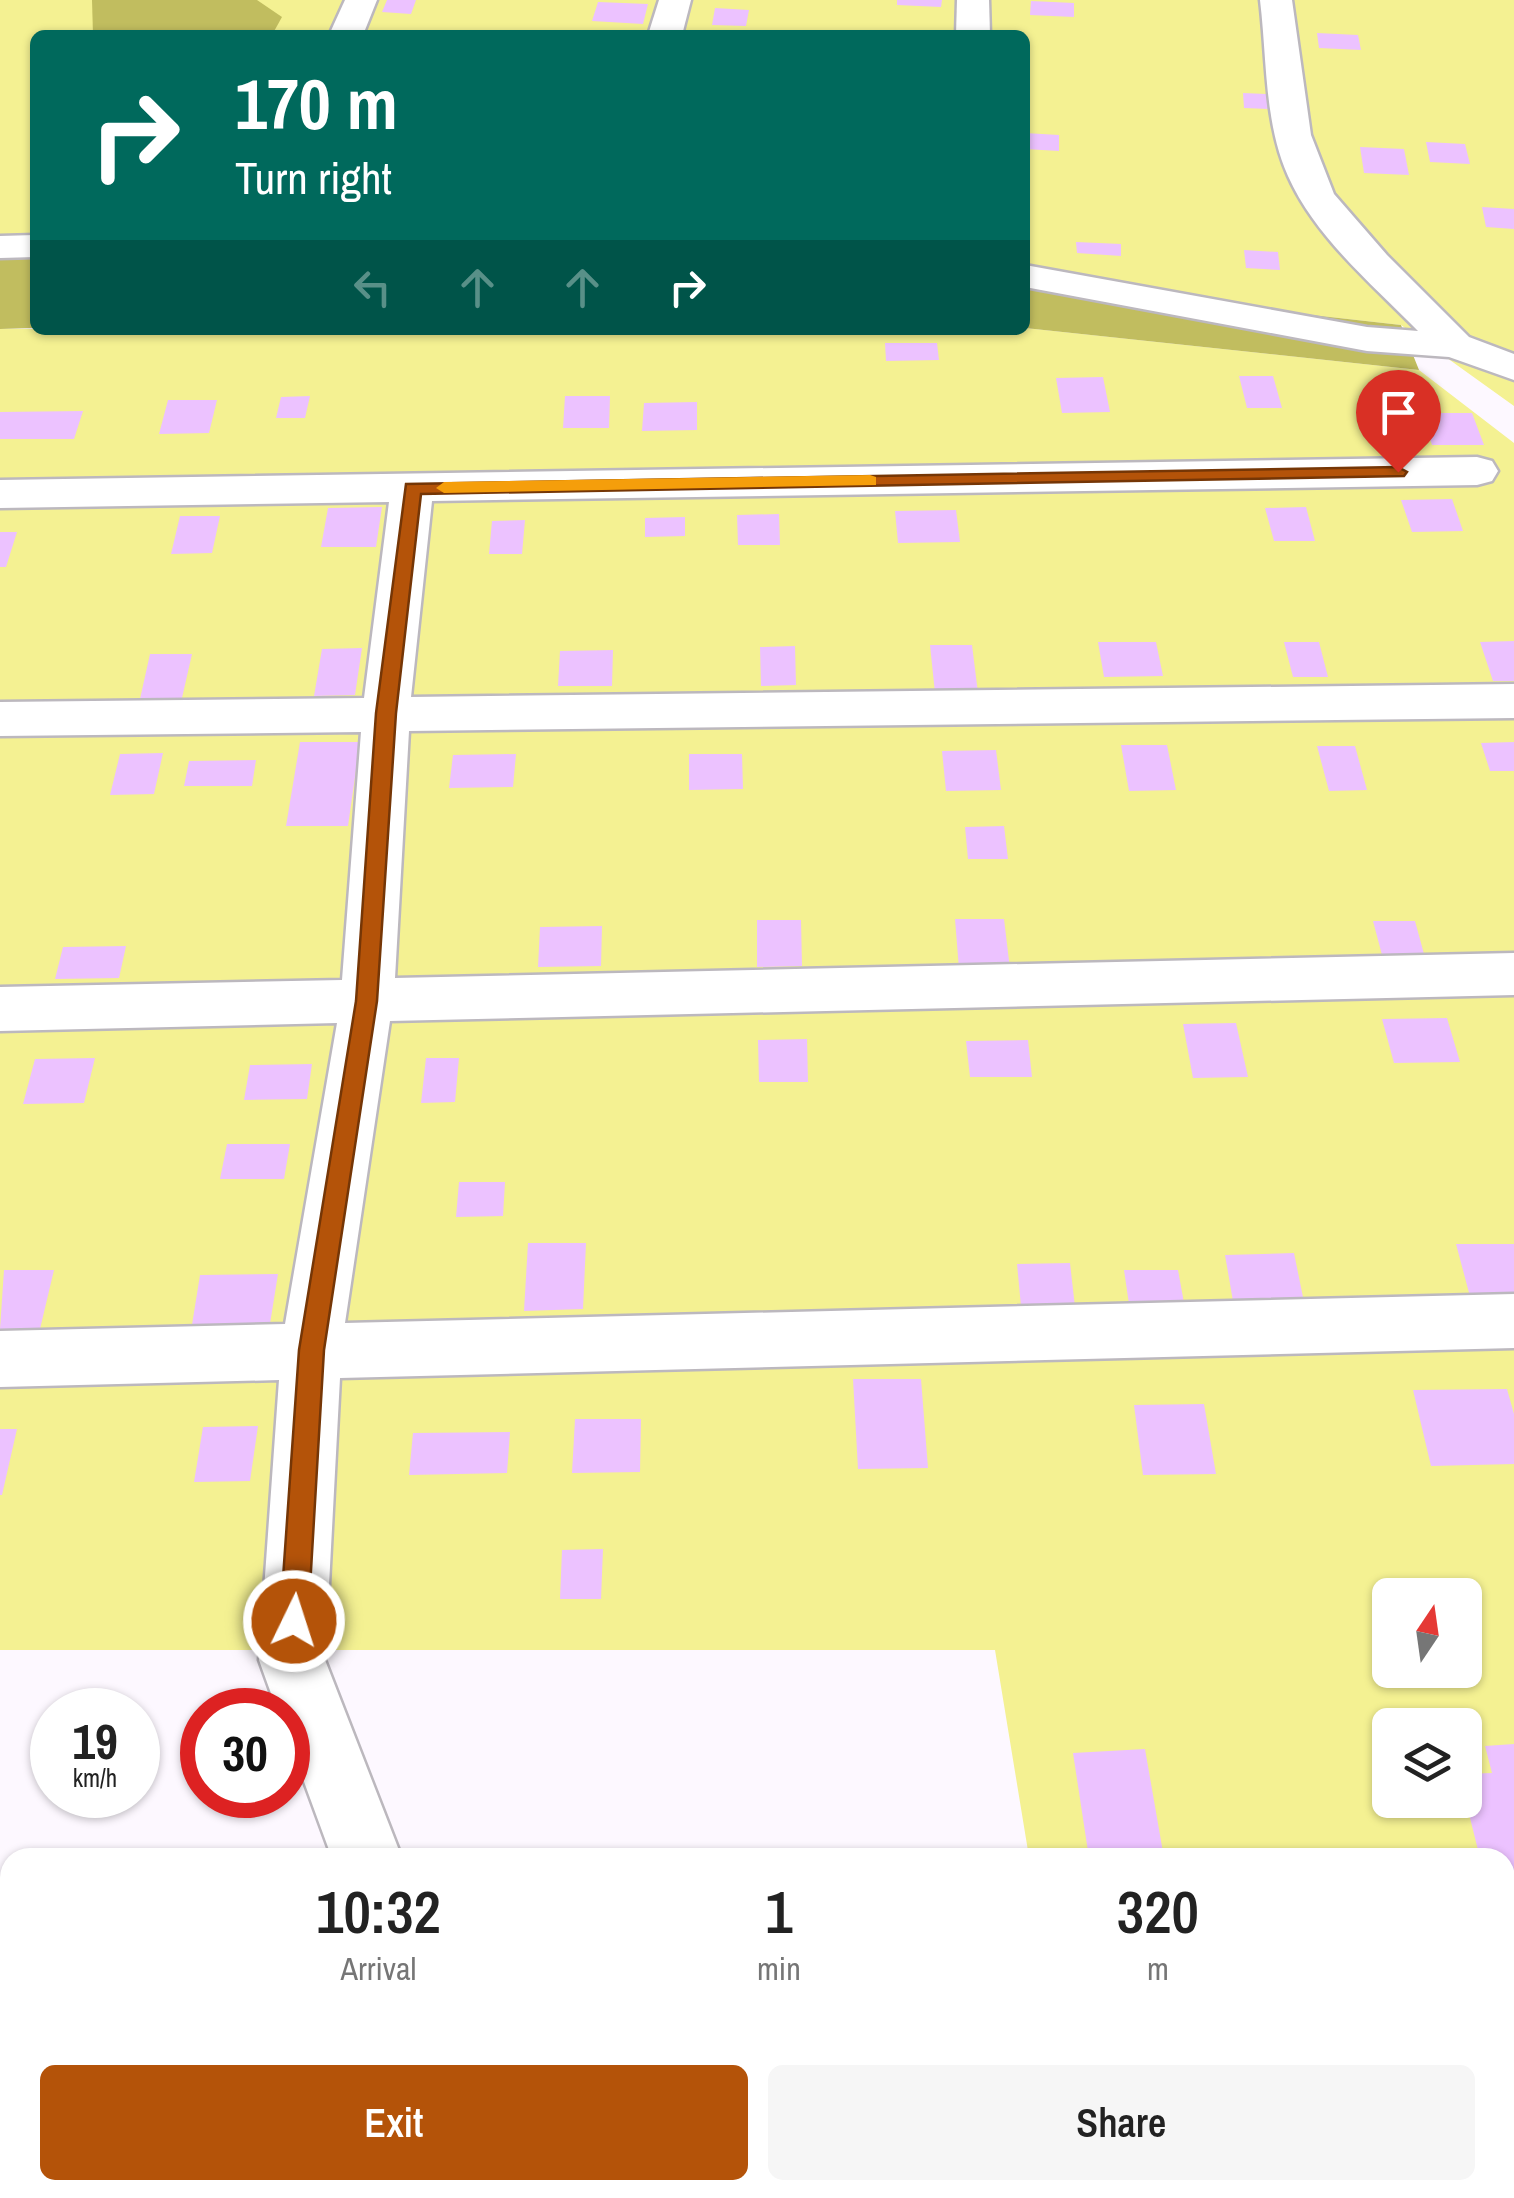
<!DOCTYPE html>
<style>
:root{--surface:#fff;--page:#f6f6f6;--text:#222;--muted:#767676;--accent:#b45309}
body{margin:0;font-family:"Archivo Narrow",sans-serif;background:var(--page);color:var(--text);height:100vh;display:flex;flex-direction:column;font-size:38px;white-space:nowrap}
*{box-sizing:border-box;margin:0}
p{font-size:32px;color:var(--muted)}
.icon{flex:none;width:55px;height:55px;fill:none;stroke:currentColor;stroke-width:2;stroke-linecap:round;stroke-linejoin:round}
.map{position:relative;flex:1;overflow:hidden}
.side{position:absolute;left:0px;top:1848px;width:1515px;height:352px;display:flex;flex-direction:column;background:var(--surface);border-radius:30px 30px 0 0;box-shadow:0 2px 8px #0004}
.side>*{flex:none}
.guide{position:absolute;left:30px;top:30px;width:1000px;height:305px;border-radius:15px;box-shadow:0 2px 8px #0004;background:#00695c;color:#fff;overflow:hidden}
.needle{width:65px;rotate:13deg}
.fabs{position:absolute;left:1372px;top:1578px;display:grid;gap:20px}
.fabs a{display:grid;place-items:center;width:110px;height:110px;border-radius:15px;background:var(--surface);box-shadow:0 2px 8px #0004;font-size:50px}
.speed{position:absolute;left:30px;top:1688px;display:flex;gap:20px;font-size:50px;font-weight:700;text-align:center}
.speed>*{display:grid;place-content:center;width:130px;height:130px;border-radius:50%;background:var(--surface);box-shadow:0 2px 8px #0004;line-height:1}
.speed small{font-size:25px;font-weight:400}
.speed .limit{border:15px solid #d22;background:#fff;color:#111}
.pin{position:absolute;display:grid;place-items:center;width:85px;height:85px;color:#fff;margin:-102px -42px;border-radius:50% 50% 50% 0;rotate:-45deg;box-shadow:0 0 10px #0007}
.pin .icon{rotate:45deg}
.me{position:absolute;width:110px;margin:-55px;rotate:4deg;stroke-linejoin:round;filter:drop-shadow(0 0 8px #0008)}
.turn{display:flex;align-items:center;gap:35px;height:210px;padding:0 40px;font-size:45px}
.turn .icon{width:130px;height:130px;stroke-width:2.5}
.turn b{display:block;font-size:70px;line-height:85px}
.lanes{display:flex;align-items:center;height:95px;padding:0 40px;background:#0003;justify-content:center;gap:50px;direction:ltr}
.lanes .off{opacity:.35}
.eta{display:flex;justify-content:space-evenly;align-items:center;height:170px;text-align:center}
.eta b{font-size:60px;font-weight:600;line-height:70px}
.button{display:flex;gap:20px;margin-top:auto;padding:20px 40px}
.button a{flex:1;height:115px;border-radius:15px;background:var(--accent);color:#fff;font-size:40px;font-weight:600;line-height:115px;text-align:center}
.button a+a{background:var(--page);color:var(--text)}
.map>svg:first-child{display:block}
.green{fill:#f4f192;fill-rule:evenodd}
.forest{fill:#c1bd5f}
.building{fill:#ecc2ff}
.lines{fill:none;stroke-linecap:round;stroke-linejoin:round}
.minor-casing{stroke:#bcb8be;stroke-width:5}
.path{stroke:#848186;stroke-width:8;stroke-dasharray:2.5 9;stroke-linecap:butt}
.minor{fill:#fff;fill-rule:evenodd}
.route{fill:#b45309;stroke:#753606;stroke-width:2.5}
.slow{fill:#f59e0b}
</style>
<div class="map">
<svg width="1514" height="2198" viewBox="0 0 1514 2198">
<rect width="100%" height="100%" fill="#fdf8ff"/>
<g class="green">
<polygon points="0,0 1514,0 1514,406 1401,325 1025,283 1025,35 35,35 35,251 0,251"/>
<path d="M1025 328 1419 370 1514 443V1927L1505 1928V1858L1029 1857 995 1650H0V329ZM1390 1595H1465V1670H1390ZM1390 1725H1465V1800H1390Z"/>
</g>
<g class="forest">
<polygon points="92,0 257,0 282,17 272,35 93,35"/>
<polygon points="0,251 35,251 35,328 0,329"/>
<polygon points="1025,283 1401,325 1419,370 1025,328"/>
</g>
<g class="building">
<polygon points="387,0 416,0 411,14 382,12"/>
<polygon points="897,0 942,0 941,7 897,5"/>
<polygon points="1031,1 1074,3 1074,17 1030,15"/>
<polygon points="598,2 648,4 643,24 592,21"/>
<polygon points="715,8 749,10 746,26 712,25"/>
<polygon points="1317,33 1358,35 1361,50 1319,48"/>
<polygon points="1243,93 1266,94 1268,109 1244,108"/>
<polygon points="1025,133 1059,135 1059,151 1025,149"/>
<polygon points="1426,142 1465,144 1470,164 1430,162"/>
<polygon points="1360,147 1404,149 1409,175 1364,173"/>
<polygon points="1482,207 1514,209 1514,229 1486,227"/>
<polygon points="1076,242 1121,244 1121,256 1077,253"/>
<polygon points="1244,250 1278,252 1280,270 1246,268"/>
<polygon points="885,343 937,343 939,360 886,361"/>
<polygon points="1239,376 1273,376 1282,408 1247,408"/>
<polygon points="1103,377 1110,412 1062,413 1056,378"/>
<polygon points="310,396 305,418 276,418 281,397"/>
<polygon points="565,396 610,396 609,428 563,428"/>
<polygon points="168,400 217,400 209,433 159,434"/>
<polygon points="697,402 697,430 642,431 644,403"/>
<polygon points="83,411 74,439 0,439 0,412"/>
<polygon points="1421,413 1472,413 1484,445 1432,445"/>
<polygon points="1452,499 1463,531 1412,532 1401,500"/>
<polygon points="382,507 376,547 321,547 328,508"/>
<polygon points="1306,507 1315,541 1274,541 1265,508"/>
<polygon points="956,510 960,542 898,543 895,511"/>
<polygon points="779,514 780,545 738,545 737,515"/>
<polygon points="180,516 220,516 212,553 171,554"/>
<polygon points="685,517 685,536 645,537 645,518"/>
<polygon points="525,520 522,554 489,554 492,521"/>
<polygon points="0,532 17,532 6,567 0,567"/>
<polygon points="1514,641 1514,681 1493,681 1480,642"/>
<polygon points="1098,642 1156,642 1163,676 1104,677"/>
<polygon points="1284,642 1319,642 1328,677 1293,677"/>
<polygon points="930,645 972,645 978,693 935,693"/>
<polygon points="795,646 796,685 761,686 760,647"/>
<polygon points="362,648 355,695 314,696 322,649"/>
<polygon points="613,650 612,686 558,686 560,651"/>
<polygon points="150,654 192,654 182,698 140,699"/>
<polygon points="300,742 360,742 348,826 286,826"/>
<polygon points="1514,742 1514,771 1490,771 1481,743"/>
<polygon points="1121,745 1167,745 1176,790 1129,791"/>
<polygon points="1317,746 1355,746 1367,790 1329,791"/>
<polygon points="996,750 1001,790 946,791 942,751"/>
<polygon points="163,753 154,794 110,795 120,754"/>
<polygon points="516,754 513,787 449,788 453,755"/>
<polygon points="689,754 742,754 743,789 689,790"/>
<polygon points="256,760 252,786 184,786 189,761"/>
<polygon points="1004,826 1008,859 968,859 965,827"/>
<polygon points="955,919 1004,919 1010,969 959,969"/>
<polygon points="757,920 801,920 802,966 757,967"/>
<polygon points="1373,921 1415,921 1424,954 1382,955"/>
<polygon points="602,926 601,966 538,967 540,927"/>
<polygon points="126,946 119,978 55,979 63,947"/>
<polygon points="1447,1018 1460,1062 1394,1063 1382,1019"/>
<polygon points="1236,1023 1248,1077 1193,1078 1183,1024"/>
<polygon points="807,1039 808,1082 759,1082 758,1040"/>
<polygon points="1028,1040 1032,1077 970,1077 966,1041"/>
<polygon points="95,1058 84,1103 23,1104 35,1059"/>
<polygon points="426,1058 459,1058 455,1102 421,1103"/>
<polygon points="312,1064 307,1099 244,1100 250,1065"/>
<polygon points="227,1144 290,1144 284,1179 220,1179"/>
<polygon points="459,1182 505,1182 503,1216 456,1217"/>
<polygon points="528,1243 586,1243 583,1309 524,1311"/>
<polygon points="1456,1244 1514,1244 1514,1303 1472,1304"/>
<polygon points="1294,1253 1305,1307 1234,1307 1225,1255"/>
<polygon points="1070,1263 1076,1316 1022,1317 1017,1264"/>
<polygon points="4,1270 54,1270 40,1329 0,1329"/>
<polygon points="1124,1270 1178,1270 1184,1303 1129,1304"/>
<polygon points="278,1274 269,1330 191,1331 200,1275"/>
<polygon points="853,1379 921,1379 928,1468 858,1469"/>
<polygon points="1507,1389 1514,1414 1514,1464 1431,1466 1413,1390"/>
<polygon points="1204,1404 1216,1474 1143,1475 1134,1405"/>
<polygon points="575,1419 641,1419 640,1472 572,1473"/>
<polygon points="258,1426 250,1481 194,1482 203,1427"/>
<polygon points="0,1429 17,1429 2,1495 0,1495"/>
<polygon points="510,1432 507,1473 409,1475 413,1433"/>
<polygon points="603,1549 601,1599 560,1599 562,1550"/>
<polygon points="1514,1744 1514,1880 1505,1881 1505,1858 1480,1858 1465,1798 1465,1774 1492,1773 1485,1746"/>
<polygon points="1145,1749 1164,1858 1089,1858 1073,1753"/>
</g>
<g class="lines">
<g class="minor-casing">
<g id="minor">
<polygon points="345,0 377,0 363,35 329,35"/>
<polygon points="659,0 691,0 682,35 648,35"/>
<polygon points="957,0 989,0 990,35 956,35"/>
<path d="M1260 0H1292L1311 135 1334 194 1387 255 1469 337 1514 354V380L1449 357 1367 351 1025 287V265L1367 327 1418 331C1373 285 1315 237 1288 176 1264 123 1267 57 1260 0Z"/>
<polygon points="35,235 35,257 0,258 0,236"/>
<polygon points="1477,457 1492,461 1498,471 1492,481 1477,485 432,501 411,697 1514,684 1514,718 409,731 395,978 1514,953 1514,995 390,1021 345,1323 1514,1294 1514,1348 340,1378 325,1660 402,1858 332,1858 288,1738 288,1710 277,1710 259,1660 279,1380 0,1387 0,1331 285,1324 337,1023 0,1031 0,987 342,980 361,732 0,736 0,702 364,698 389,502 0,508 0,480"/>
<rect x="1505" y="1925" width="9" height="72"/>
<polygon points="482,2190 560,2190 564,2198 486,2198"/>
</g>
</g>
<polyline class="path" points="0,1995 10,1991"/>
<use href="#minor" class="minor"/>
</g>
<polygon class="route" points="1398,467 1407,472 1404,476 421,494 396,713 377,1001 324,1350 308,1621 304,1631 294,1635 284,1631 280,1621 299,1350 356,1001 376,713 406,484"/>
<polygon class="slow" points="870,475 876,477 876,485 444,493 436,488 444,482"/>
</svg>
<div class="fabs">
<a><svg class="needle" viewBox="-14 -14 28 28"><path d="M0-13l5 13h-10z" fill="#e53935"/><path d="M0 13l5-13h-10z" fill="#767676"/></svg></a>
<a><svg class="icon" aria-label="layers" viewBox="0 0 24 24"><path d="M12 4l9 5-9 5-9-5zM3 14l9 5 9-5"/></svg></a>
</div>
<div class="speed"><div>19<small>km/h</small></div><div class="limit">30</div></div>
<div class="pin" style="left:1398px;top:472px;background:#d93025"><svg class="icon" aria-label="arrive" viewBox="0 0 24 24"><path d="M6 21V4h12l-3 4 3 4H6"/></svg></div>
<svg class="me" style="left:294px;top:1621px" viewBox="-20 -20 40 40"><circle r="17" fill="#b45309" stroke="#fff" stroke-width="3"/><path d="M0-11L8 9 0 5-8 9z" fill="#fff"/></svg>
<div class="guide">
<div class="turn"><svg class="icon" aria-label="right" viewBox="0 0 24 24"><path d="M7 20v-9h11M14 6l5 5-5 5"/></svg><div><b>170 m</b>Turn right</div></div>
<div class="lanes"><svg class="icon off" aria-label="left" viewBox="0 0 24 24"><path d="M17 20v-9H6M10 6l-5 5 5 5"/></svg><svg class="icon off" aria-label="ahead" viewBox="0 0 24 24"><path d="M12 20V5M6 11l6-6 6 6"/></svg><svg class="icon off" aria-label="ahead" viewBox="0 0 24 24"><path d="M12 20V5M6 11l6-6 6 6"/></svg><svg class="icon" aria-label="right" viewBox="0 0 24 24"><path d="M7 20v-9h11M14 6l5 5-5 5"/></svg></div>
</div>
<section class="side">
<div class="eta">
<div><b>10:32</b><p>Arrival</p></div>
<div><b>1</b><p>min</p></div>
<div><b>320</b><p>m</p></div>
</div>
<div class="button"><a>Exit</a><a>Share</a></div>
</section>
</div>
